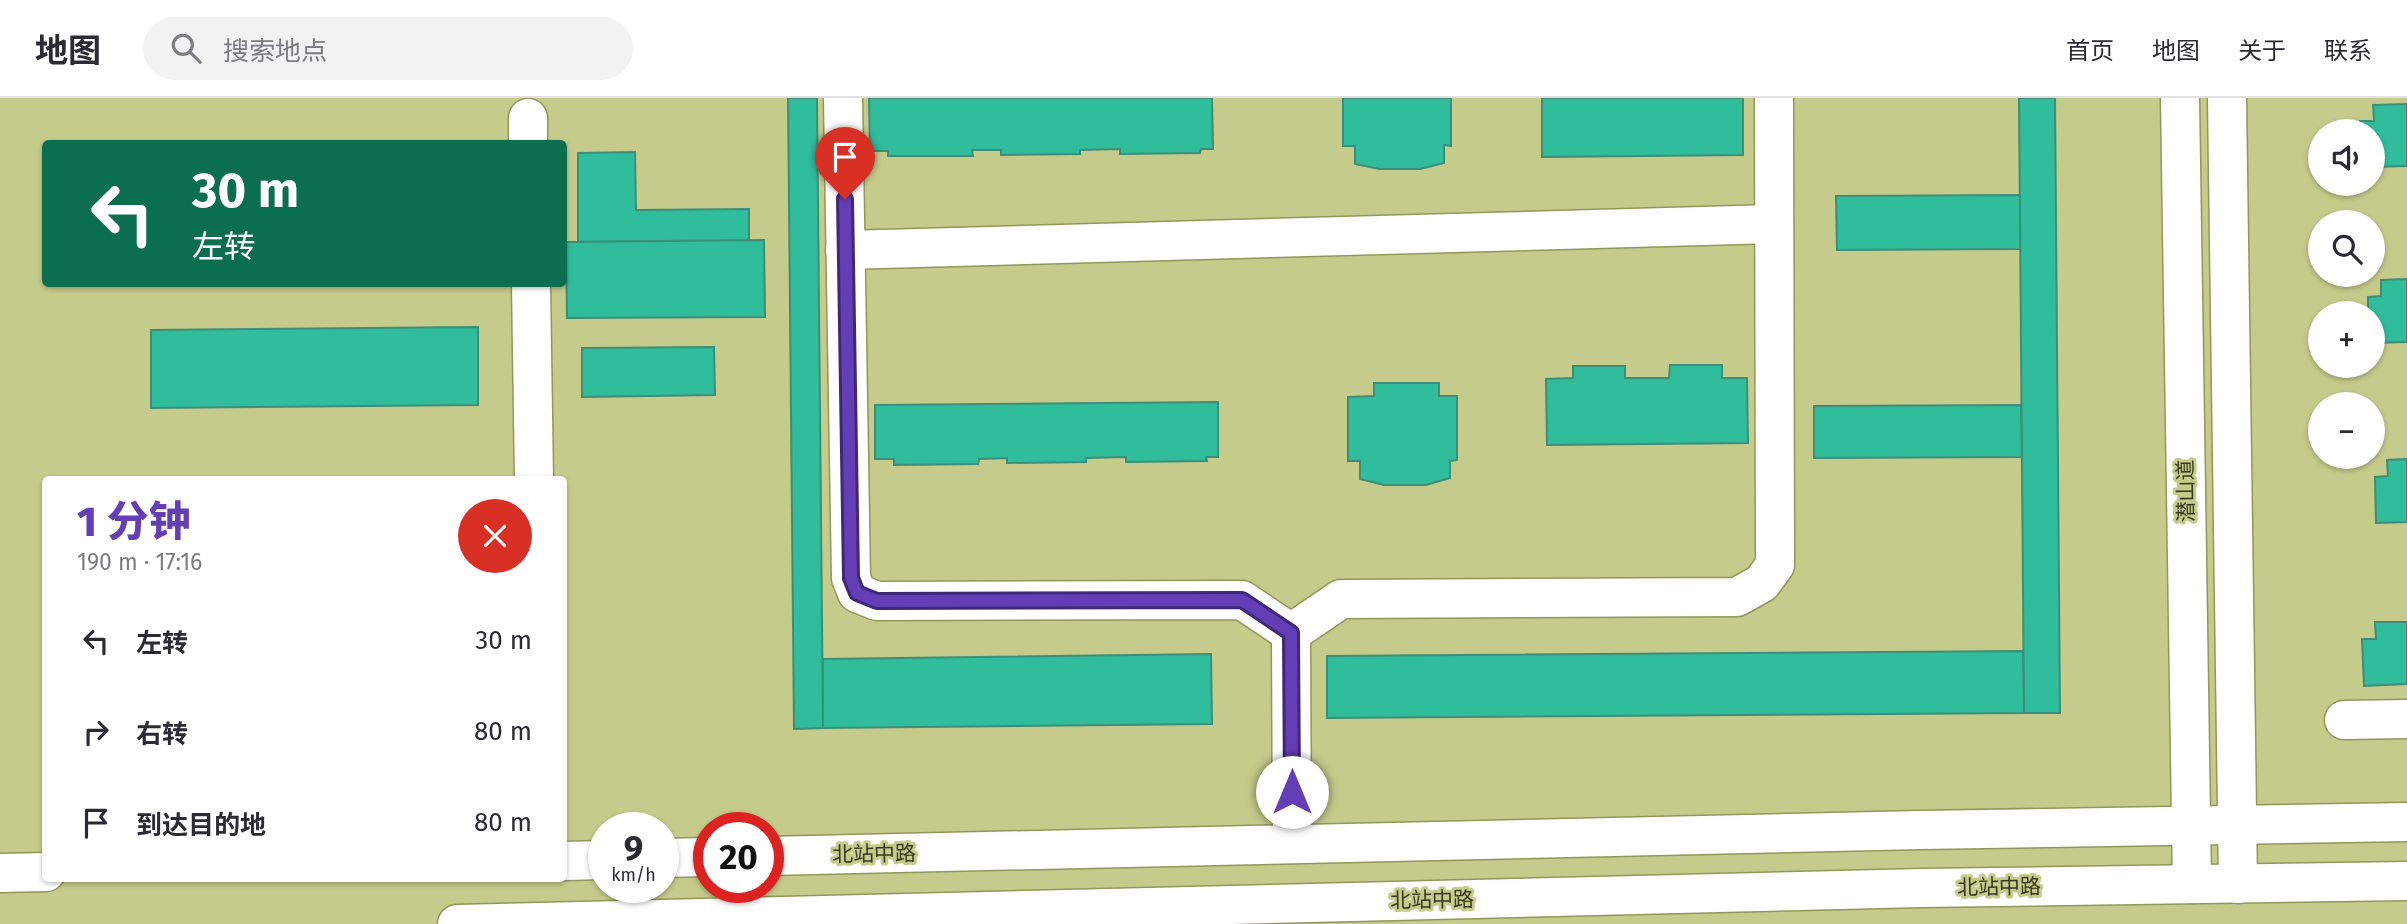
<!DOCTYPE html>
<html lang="zh">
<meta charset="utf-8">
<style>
:root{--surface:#fff;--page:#f2f2f3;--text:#2b2b33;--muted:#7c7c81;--line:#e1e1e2;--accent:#643eb6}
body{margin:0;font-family:"Fira Sans","Noto Sans SC",sans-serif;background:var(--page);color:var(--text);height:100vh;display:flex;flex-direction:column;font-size:26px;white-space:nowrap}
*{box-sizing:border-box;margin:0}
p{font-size:23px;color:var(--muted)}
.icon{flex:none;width:38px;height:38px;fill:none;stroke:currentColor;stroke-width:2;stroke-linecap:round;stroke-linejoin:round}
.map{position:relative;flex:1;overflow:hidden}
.side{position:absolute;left:42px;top:378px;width:525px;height:406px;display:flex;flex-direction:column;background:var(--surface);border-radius:7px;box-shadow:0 2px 5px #0004}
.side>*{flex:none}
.hud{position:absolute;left:42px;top:42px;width:525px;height:147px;border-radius:7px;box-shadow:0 2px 5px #0004;background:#0b6e4f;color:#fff;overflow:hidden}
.tools{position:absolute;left:2308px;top:21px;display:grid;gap:14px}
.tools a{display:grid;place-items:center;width:77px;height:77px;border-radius:50%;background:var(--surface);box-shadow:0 2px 5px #0004;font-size:35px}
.speed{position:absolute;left:588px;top:714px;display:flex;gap:14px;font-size:35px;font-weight:700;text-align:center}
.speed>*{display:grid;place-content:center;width:91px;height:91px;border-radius:50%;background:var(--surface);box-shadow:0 2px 5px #0004;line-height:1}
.speed small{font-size:18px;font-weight:400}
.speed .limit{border:10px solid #d22;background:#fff;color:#111}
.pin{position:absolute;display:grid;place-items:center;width:60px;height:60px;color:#fff;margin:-72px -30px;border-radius:50% 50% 50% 0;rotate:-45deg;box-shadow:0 0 7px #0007}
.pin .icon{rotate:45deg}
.me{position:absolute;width:77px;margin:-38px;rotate:0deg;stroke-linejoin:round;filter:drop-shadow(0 0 5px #0008)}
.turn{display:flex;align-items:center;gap:24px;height:147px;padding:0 35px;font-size:32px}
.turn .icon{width:91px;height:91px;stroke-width:2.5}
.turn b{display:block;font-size:49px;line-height:60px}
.round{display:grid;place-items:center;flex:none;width:74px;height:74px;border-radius:37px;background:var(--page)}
.headline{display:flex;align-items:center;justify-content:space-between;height:119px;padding:0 35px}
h1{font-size:42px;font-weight:800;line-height:52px;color:var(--accent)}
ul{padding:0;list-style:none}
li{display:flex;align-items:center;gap:21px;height:91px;padding:0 35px}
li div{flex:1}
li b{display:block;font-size:26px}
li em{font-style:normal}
header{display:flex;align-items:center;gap:42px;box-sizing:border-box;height:98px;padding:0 35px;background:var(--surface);border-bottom:2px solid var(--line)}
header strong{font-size:33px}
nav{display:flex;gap:38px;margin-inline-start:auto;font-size:24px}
.search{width:490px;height:63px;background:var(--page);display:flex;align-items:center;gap:18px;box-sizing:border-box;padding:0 24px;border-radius:38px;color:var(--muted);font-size:26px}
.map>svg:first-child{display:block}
.building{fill:#2fbd9c;stroke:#3e8d78;stroke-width:2}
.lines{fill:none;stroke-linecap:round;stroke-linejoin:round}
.minor-casing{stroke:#919759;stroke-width:41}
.major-casing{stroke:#919759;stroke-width:41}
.minor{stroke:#fff;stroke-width:38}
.major{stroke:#fff;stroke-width:38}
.route-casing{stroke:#412876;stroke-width:18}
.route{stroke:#643eb6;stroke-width:12}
.labels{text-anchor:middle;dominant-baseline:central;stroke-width:6;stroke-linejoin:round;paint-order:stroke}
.street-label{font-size:21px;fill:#37391f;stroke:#c5cb8b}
</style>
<header>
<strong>地图</strong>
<div class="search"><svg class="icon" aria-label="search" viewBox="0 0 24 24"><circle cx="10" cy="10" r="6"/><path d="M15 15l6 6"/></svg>搜索地点</div>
<nav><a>首页</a><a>地图</a><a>关于</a><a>联系</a></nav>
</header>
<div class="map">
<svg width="2407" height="826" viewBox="0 0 2407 826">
<rect width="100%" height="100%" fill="#c5cb8b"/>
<g class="building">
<polygon points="788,0 817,0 823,630 794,631"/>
<polygon points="869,0 1212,0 1213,51 1201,51 1200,55 1120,56 1120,51 1080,52 1080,56 1001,57 1001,52 972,52 973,58 888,58 888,53 870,53"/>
<polygon points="1343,0 1451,0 1451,48 1444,47 1444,65 1420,71 1379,71 1355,66 1355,48 1343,48"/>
<polygon points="1542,0 1743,0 1743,57 1542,59"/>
<polygon points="2019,0 2055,0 2060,615 2024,615"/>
<polygon points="2407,6 2407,68 2373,69 2373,33 2361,33 2360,23 2374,23 2373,7"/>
<polygon points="635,54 636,112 749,111 749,143 578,144 578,55"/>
<polygon points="2020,97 2020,151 1837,152 1836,98"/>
<polygon points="764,142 765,219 567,220 566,144"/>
<polygon points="2407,181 2407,244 2373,245 2373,215 2368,215 2368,199 2381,198 2381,182"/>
<polygon points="478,229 478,307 151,310 151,232"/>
<polygon points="714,249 715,297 582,299 582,250"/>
<polygon points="1670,267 1722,267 1722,280 1747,280 1748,345 1547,347 1546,281 1573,280 1573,268 1625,268 1625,280 1669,280"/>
<polygon points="1374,285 1439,285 1439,298 1457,298 1457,362 1450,363 1450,380 1426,387 1384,387 1360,381 1360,363 1348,363 1348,299 1374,298"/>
<polygon points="1218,304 1218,359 1206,359 1207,363 1126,364 1126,359 1086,360 1086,364 1007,365 1007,360 979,361 978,366 894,367 894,361 875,361 875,307"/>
<polygon points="2021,307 2022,359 1814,360 1814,308"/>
<polygon points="2407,361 2407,424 2376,425 2375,379 2388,378 2387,362"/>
<polygon points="2375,524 2407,524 2407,586 2364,588 2362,541 2376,541"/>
<polygon points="2023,553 2024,615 1327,620 1327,558"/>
<polygon points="1211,556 1212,626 823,630 823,561"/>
</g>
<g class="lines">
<g class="minor-casing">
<g id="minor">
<polyline points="843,0 851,480 857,495 877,503 1242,502 1291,535 1341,501 1737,499 1762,485 1775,467 1774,0"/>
<polyline points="528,20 528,46"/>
<polyline points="845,152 1774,126"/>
<polyline points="531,186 534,382"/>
<polyline points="1291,535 1292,746"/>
<polyline points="2344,622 2407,621"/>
</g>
</g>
<g class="major-casing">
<g id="major">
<polyline points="2180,0 2192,786"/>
<polyline points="2227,0 2238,786"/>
<polyline points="768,758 1920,732 2407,724"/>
<polyline points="663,760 709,759"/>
<polyline points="564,763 604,762"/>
<polyline points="0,775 46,774"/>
<polyline points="457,826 1922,790 2407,783"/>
</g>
</g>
<use href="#minor" class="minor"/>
<use href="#major" class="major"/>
</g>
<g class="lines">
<g class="route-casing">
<polyline id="route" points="845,101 851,480 857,495 877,503 1242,502 1291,535 1292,694"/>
</g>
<use href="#route" class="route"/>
</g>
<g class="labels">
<g class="street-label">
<text transform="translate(2186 393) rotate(-91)">潜山道</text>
<text transform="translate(874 756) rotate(-1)">北站中路</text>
<text transform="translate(1999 789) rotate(-1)">北站中路</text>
<text transform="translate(1432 802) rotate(-1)">北站中路</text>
</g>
</g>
</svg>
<div class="tools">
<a><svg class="icon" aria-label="sound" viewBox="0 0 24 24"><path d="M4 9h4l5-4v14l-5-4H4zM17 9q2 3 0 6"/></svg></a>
<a><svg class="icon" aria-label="search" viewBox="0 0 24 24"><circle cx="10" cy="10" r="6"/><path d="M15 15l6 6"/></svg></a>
<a>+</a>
<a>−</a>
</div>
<div class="speed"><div>9<small>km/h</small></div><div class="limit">20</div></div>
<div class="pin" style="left:845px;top:101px;background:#d93025"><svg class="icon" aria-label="arrive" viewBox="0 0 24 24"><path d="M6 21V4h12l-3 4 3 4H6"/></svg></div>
<svg class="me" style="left:1292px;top:694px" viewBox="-20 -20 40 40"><circle r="19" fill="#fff"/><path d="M0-13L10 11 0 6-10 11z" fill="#643eb6"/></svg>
<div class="hud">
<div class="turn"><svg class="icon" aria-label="left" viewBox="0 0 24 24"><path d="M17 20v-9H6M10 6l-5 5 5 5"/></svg><div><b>30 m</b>左转</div></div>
</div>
<section class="side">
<div class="headline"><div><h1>1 分钟</h1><p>190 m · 17:16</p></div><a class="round" style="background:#d93025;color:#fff"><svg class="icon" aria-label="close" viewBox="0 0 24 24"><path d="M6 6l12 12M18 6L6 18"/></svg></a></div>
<ul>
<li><svg class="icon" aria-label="left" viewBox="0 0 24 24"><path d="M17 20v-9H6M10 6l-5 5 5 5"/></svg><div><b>左转</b></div><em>30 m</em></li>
<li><svg class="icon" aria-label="right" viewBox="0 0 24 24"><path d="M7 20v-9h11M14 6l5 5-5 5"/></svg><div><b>右转</b></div><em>80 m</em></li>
<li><svg class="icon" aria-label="arrive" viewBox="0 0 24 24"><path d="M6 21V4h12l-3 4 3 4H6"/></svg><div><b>到达目的地</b></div><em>80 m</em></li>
</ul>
</section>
</div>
